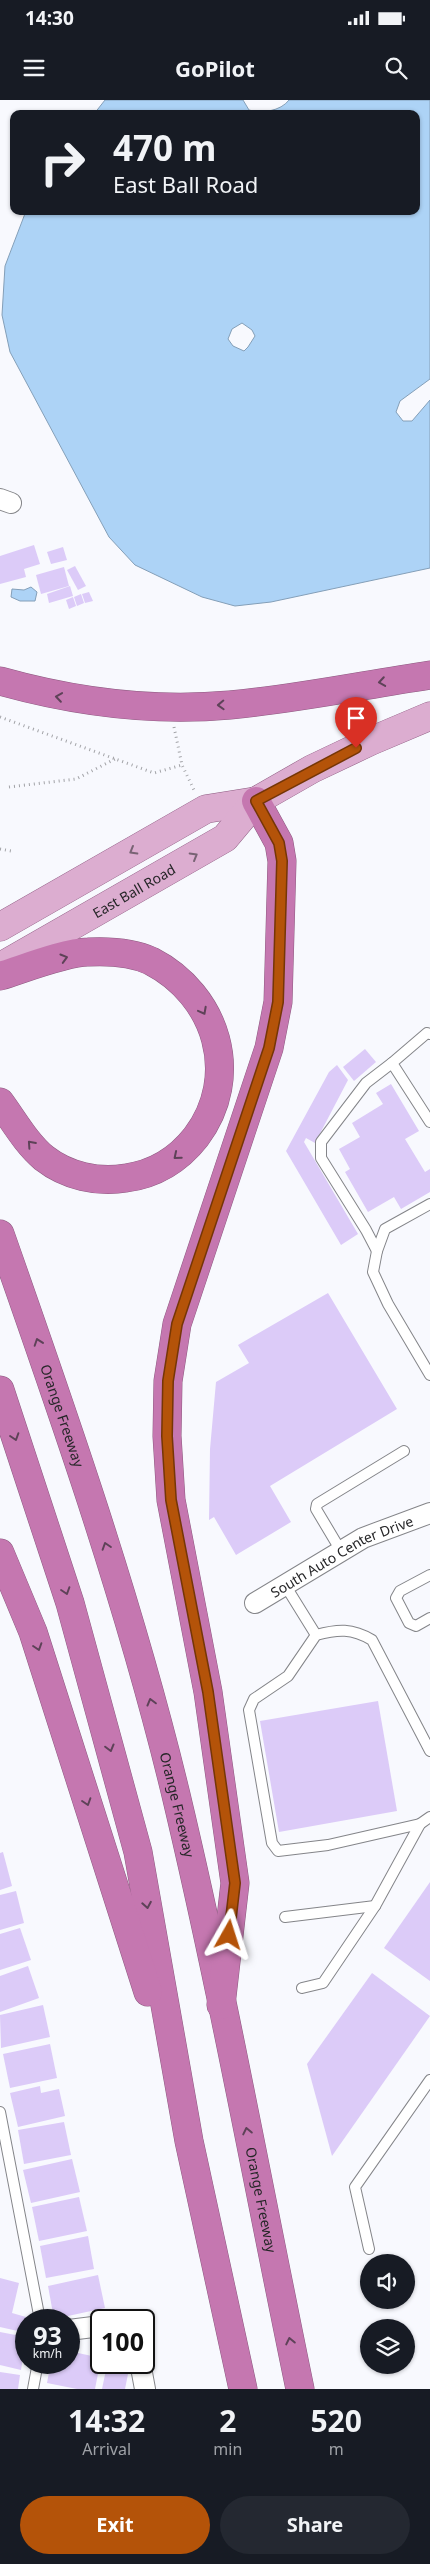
<!DOCTYPE html>
<style>
:root{--surface:#171b24;--page:#242831;--text:#f1f3f6;--muted:#9ea1a6;--accent:#b45309}
body{margin:0;font-family:"Noto Sans",sans-serif;background:var(--page);color:var(--text);height:100vh;display:flex;flex-direction:column;font-size:19px;white-space:nowrap}
*{box-sizing:border-box;margin:0}
p{font-size:16px;color:var(--muted)}
.icon{flex:none;width:28px;height:28px;fill:none;stroke:currentColor;stroke-width:2;stroke-linecap:round;stroke-linejoin:round}
.map{position:relative;height:2289px;overflow:hidden}
.sheet{display:flex;flex-direction:column;background:var(--surface);flex:1}
.sheet>*{flex:none}
.hud{position:absolute;left:10px;top:10px;width:410px;height:105px;border-radius:10px;box-shadow:0 1px 4px #0004;background:#171b24;color:var(--text);overflow:hidden}
.tools{position:absolute;left:360px;top:2154px;display:grid;gap:10px}
.tools a{display:grid;place-items:center;width:55px;height:55px;border-radius:50%;background:var(--surface);box-shadow:0 1px 4px #0004;font-size:25px}
.speed{position:absolute;left:15px;top:2209px;display:flex;gap:10px;font-size:25px;font-weight:700;text-align:center}
.speed>*{display:grid;place-content:center;width:65px;height:65px;border-radius:50%;background:var(--surface);box-shadow:0 1px 4px #0004;line-height:1}
.speed small{font-size:12px;font-weight:400}
.speed .limit{border:2px solid #111;border-radius:8px;background:#fff;color:#111}
.pin{position:absolute;display:grid;place-items:center;width:42px;height:42px;color:#fff;margin:-51px -21px;border-radius:50% 50% 50% 0;rotate:-45deg;box-shadow:0 0 5px #0007}
.pin .icon{rotate:45deg}
.me{position:absolute;width:55px;margin:-28px;rotate:6deg;stroke-linejoin:round;filter:drop-shadow(0 0 4px #0008)}
.turn{display:flex;align-items:center;gap:18px;height:105px;padding:0 20px;font-size:22px}
.turn .icon{width:65px;height:65px;stroke-width:2.5}
.turn b{display:block;font-size:35px;line-height:42px}
.eta{display:flex;justify-content:space-evenly;align-items:center;height:85px;text-align:center}
.eta b{font-size:30px;font-weight:700;line-height:35px}
.cta{display:flex;gap:10px;margin-top:auto;padding:10px 20px}
.cta a{flex:1;height:58px;border-radius:30px;background:var(--accent);color:#fff;font-size:20px;font-weight:700;line-height:58px;text-align:center}
.cta a+a{background:var(--page);color:var(--text)}
.status{display:flex;justify-content:space-between;align-items:center;height:35px;padding:0 25px;background:var(--surface);direction:ltr}
.status svg{height:14px;fill:currentColor}
header{display:flex;justify-content:space-between;align-items:center;height:65px;padding:0 20px;background:var(--surface);font-size:22px;font-weight:700}
.map>svg:first-child{display:block}
.water{fill:#add3f6;stroke:#849fb8;fill-rule:evenodd}
.building{fill:#dccbf8}
.lines{fill:none;stroke-linecap:round;stroke-linejoin:round}
.lane-casing{stroke:#848589;stroke-width:12}
.street-casing{stroke:#848589;stroke-width:22}
.primary-casing{stroke:#8d5b80;stroke-width:29}
.highway-casing{stroke:#8d5b80;stroke-width:29}
.path{stroke:#a2a3a7;stroke-width:3;stroke-dasharray:1 4;stroke-linecap:butt}
.lane{stroke:#fff;stroke-width:10}
.street{stroke:#fff;stroke-width:20}
.primary{stroke:#dcadd0;stroke-width:28}
.highway{stroke:#c577b0;stroke-width:28}
.oneway{stroke:#5e4258}
.oneway2{stroke:#786374}
.route-casing{stroke:#753606;stroke-width:12}
.route{stroke:#b45309;stroke-width:9}
.labels{text-anchor:middle;dominant-baseline:central;stroke-width:5;stroke-linejoin:round;paint-order:stroke}
.street-label{font-size:14px;fill:#262628;stroke:#f8f9fe}
</style>
<div class="status"><b>14:30</b><svg viewBox="0 0 49 12"><path d="M0 12V9h3v3zM5 12V6h3v6zM10 12V3h3v9zM15 12V0h3v12zM26 1h20v11H26zM47 4h2v5h-2z"/></svg></div>
<header><svg class="icon" aria-label="menu" viewBox="0 0 24 24"><path d="M4 6h16M4 12h16M4 18h16"/></svg>GoPilot<svg class="icon" aria-label="search" viewBox="0 0 24 24"><circle cx="10" cy="10" r="6"/><path d="M15 15l6 6"/></svg></header>
<div class="map">
<svg width="430" height="2289" viewBox="0 0 430 2289">
<rect width="100%" height="100%" fill="#f8f9fe"/>
<g class="water">
<path d="M105 0H243L249 10C261 14 281 11 289 0H430V279L400 301 396 312 403 321H412L430 300V468L271 502 235 506 202 497 135 465 109 437 10 252 2 215 5 166 26 111H416V14H94ZM242 223 252 230 255 236 248 247 244 251 233 246 228 239 232 229Z"/>
<polygon points="31,487 37,492 35,501 20,501 11,497 12,489 24,490"/>
</g>
<g class="building">
<polygon points="34,445 40,464 24,469 26,477 0,484 0,456"/>
<polygon points="63,447 67,460 51,464 47,452"/>
<polygon points="75,466 86,486 78,490 67,470"/>
<polygon points="64,467 69,486 41,494 36,475"/>
<polygon points="70,486 73,496 49,503 47,494"/>
<polygon points="89,492 93,501 85,503 82,494"/>
<polygon points="81,494 84,503 77,506 74,497"/>
<polygon points="73,497 76,506 69,509 66,500"/>
<polygon points="365,949 376,962 354,981 343,967"/>
<polygon points="337,965 348,980 315,1043 306,1038 304,1042 358,1134 341,1145 286,1051 329,972"/>
<polygon points="391,984 419,1031 405,1039 425,1072 430,1069 430,1092 401,1109 394,1097 368,1112 345,1072 350,1069 339,1049 360,1037 352,1023 383,1004 376,993"/>
<polygon points="328,1193 397,1309 270,1386 291,1422 236,1455 214,1417 209,1420 210,1349 216,1282 249,1263 238,1245"/>
<polygon points="378,1601 397,1711 279,1732 260,1621"/>
<polygon points="3,1752 12,1786 0,1790 0,1753"/>
<polygon points="430,1782 430,1881 384,1848"/>
<polygon points="16,1791 24,1823 0,1830 0,1795"/>
<polygon points="20,1828 31,1860 0,1870 0,1834"/>
<polygon points="28,1866 39,1898 0,1912 0,1876"/>
<polygon points="372,1873 430,1916 332,2056 307,1964"/>
<polygon points="43,1905 50,1937 1,1948 0,1915"/>
<polygon points="50,1944 57,1978 10,1988 3,1954"/>
<polygon points="40,1986 41,1993 59,1989 65,2016 18,2027 10,1993"/>
<polygon points="64,2022 71,2055 24,2064 18,2030"/>
<polygon points="72,2059 80,2092 31,2103 23,2070"/>
<polygon points="79,2097 87,2131 39,2141 32,2107"/>
<polygon points="88,2136 94,2169 46,2178 40,2146"/>
<polygon points="98,2175 105,2208 54,2219 48,2186"/>
<polygon points="0,2178 19,2183 12,2213 26,2217 22,2232 0,2227"/>
<polygon points="0,2232 26,2237 21,2270 0,2265"/>
<polygon points="69,2251 101,2258 95,2289 77,2289 47,2283 51,2262 69,2262"/>
<polygon points="107,2265 129,2269 125,2289 102,2289"/>
<polygon points="0,2272 20,2275 18,2289 0,2289"/>
</g>
<g class="lines">
<g class="lane-casing">
<g id="lane">
<polyline points="430,934 427,933 392,963 430,1022"/>
<polyline points="430,1104 385,1129 377,1151 373,1172 388,1204 430,1275"/>
<polyline points="377,1151 366,1130 321,1058 321,1042 366,983 392,963"/>
<polyline points="341,1451 316,1409 317,1404 404,1351"/>
<polyline points="430,1475 400,1491 396,1498 409,1523 416,1526 430,1518"/>
<polyline points="285,1485 316,1535"/>
<path d="M420 1724 328 1745 278 1751 272 1743 249 1610 254 1599 288 1576 316 1535C338 1529 352 1528 372 1540L430 1651"/>
<polyline points="285,1817 375,1806"/>
<polyline points="302,1888 323,1883 375,1806 420,1724 430,1717"/>
<polyline points="0,2012 40,2220"/>
<polyline points="369,2149 355,2087 430,1980"/>
<polyline points="33,2289 38,2262"/>
</g>
</g>
<g class="street-casing">
<g id="street">
<polyline points="0,399 11,403"/>
<path id="s1" d="M255 1503 363 1438 430 1413"/>
<polyline points="69,2230 101,2226"/>
<polyline points="140,2262 145,2289"/>
</g>
</g>
<g class="primary-casing">
<g id="primary">
<polyline points="0,827 206,709 256,701 312,669 371,641 430,616"/>
<path id="s2" d="M0 867 225 738 256 701"/>
</g>
</g>
<g class="highway-casing">
<g id="highway">
<path d="M0 581C75 602 152 612 230 605 297 599 363 585 430 575"/>
<path d="M0 876C23 869 66 852 88 852 108 851 132 852 151 861 217 895 242 976 196 1037 178 1060 155 1074 126 1078 98 1083 67 1076 44 1058 26 1043 14 1021 0 1002"/>
<path id="s3" d="M0 1134C65 1319 130 1504 176 1695 223 1892 259 2091 300 2289"/>
<polyline points="0,1290 70,1503 138,1752 189,2041 243,2289"/>
<polyline points="0,1453 33,1532 148,1892"/>
<polyline points="221,1905 235,1783 208,1592 171,1400 167,1336 168,1281 177,1224 269,948 278,902 282,761 279,743 256,701"/>
</g>
</g>
<g class="path">
<polyline points="0,617 154,673 182,665"/>
<polyline points="174,627 182,665 195,692"/>
<polyline points="9,687 76,679 115,659"/>
<polyline points="0,749 11,751"/>
</g>
<use href="#lane" class="lane"/>
<use href="#street" class="street"/>
<use href="#primary" class="primary"/>
<use href="#highway" class="highway"/>
</g>
<defs><path id="oneway-chevron" d="M-2-3.5L2.5 0L-2 3.5" fill="none" stroke-width="1.6" stroke-linecap="round" stroke-linejoin="round" transform="scale(1.25)"/></defs>
<g class="oneway">
<use href="#oneway-chevron" transform="translate(382 582) rotate(171)"/>
<use href="#oneway-chevron" transform="translate(59 597) rotate(-172)"/>
<use href="#oneway-chevron" transform="translate(221 605) rotate(178)"/>
<use href="#oneway-chevron" transform="translate(64 858) rotate(-16)"/>
<use href="#oneway-chevron" transform="translate(203 911) rotate(62)"/>
<use href="#oneway-chevron" transform="translate(31 1044) rotate(-132)"/>
<use href="#oneway-chevron" transform="translate(177 1056) rotate(140)"/>
<use href="#oneway-chevron" transform="translate(38 1242) rotate(-109)"/>
<use href="#oneway-chevron" transform="translate(15 1337) rotate(72)"/>
<use href="#oneway-chevron" transform="translate(106 1446) rotate(-108)"/>
<use href="#oneway-chevron" transform="translate(66 1491) rotate(72)"/>
<use href="#oneway-chevron" transform="translate(38 1547) rotate(72)"/>
<use href="#oneway-chevron" transform="translate(151 1602) rotate(-105)"/>
<use href="#oneway-chevron" transform="translate(110 1648) rotate(75)"/>
<use href="#oneway-chevron" transform="translate(87 1702) rotate(72)"/>
<use href="#oneway-chevron" transform="translate(147 1805) rotate(80)"/>
<use href="#oneway-chevron" transform="translate(247 2031) rotate(-102)"/>
<use href="#oneway-chevron" transform="translate(290 2241) rotate(-102)"/>
</g>
<g class="oneway2">
<use href="#oneway-chevron" transform="translate(133 751) rotate(150)"/>
<use href="#oneway-chevron" transform="translate(194 756) rotate(-30)"/>
</g>
<g class="lines">
<g class="route-casing">
<polyline id="route" points="229,1835 235,1783 208,1592 171,1400 167,1336 168,1281 177,1224 269,948 278,902 282,761 279,743 256,701 356,648"/>
</g>
<use href="#route" class="route"/>
</g>
<g class="labels">
<g class="street-label">
<text stroke="none"><textPath href="#s2" startOffset="154">East Ball Road</textPath></text>
<text stroke="none"><textPath href="#s3" startOffset="192">Orange Freeway</textPath></text>
<text stroke="none"><textPath href="#s1" startOffset="99">South Auto Center Drive</textPath></text>
<text stroke="none"><textPath href="#s3" startOffset="598">Orange Freeway</textPath></text>
<text stroke="none"><textPath href="#s3" startOffset="1002">Orange Freeway</textPath></text>
</g>
</g>
</svg>
<div class="tools">
<a><svg class="icon" aria-label="sound" viewBox="0 0 24 24"><path d="M4 9h4l5-4v14l-5-4H4zM17 9q2 3 0 6"/></svg></a>
<a><svg class="icon" aria-label="layers" viewBox="0 0 24 24"><path d="M12 4l9 5-9 5-9-5zM3 14l9 5 9-5"/></svg></a>
</div>
<div class="speed"><div>93<small>km/h</small></div><div class="limit">100</div></div>
<div class="pin" style="left:356px;top:648px;background:#d93025"><svg class="icon" aria-label="arrive" viewBox="0 0 24 24"><path d="M6 21V4h12l-3 4 3 4H6"/></svg></div>
<svg class="me" style="left:229px;top:1835px" viewBox="-20 -20 40 40"><path d="M0-17L14 15 0 8-14 15z" fill="#b45309" stroke="#fff" stroke-width="4"/></svg>
<div class="hud">
<div class="turn"><svg class="icon" aria-label="right" viewBox="0 0 24 24"><path d="M7 20v-9h11M14 6l5 5-5 5"/></svg><div><b>470 m</b>East Ball Road</div></div>
</div>
</div>
<section class="sheet">
<div class="eta">
<div><b>14:32</b><p>Arrival</p></div>
<div><b>2</b><p>min</p></div>
<div><b>520</b><p>m</p></div>
</div>
<div class="cta"><a>Exit</a><a>Share</a></div>
</section>
